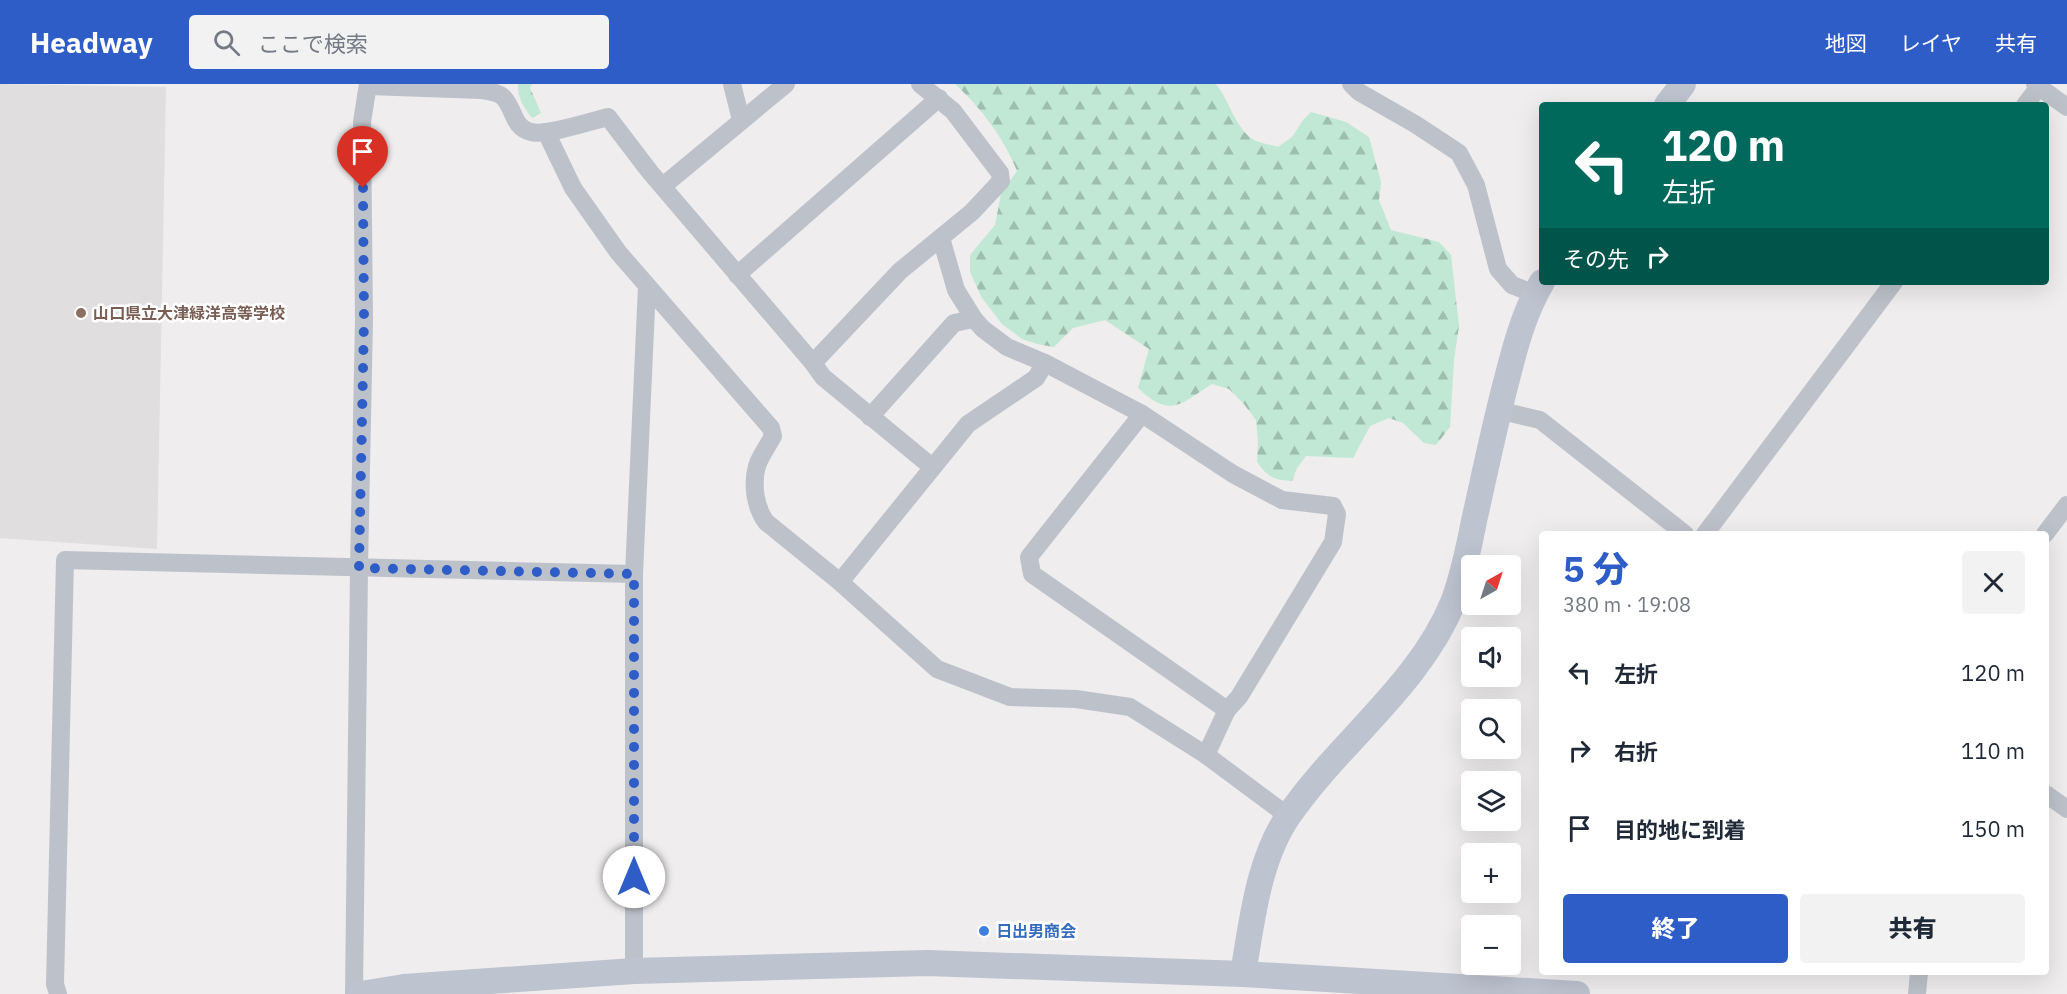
<!DOCTYPE html>
<html lang="ja">
<meta charset="utf-8">
<style>
:root{--surface:#fff;--page:#f2f2f3;--text:#1f2937;--muted:#747a83;--accent:#2f5dc8}
body{margin:0;font-family:"IBM Plex Sans","Noto Sans JP",sans-serif;background:var(--page);color:var(--text);height:100vh;display:flex;flex-direction:column;font-size:22px;white-space:nowrap}
*{box-sizing:border-box;margin:0}
p{font-size:20px;color:var(--muted)}
.icon{flex:none;width:33px;height:33px;fill:none;stroke:currentColor;stroke-width:2;stroke-linecap:round;stroke-linejoin:round}
.map{position:relative;flex:1;overflow:hidden}
.details{position:absolute;left:1539px;top:447px;width:510px;height:444px;display:flex;flex-direction:column;background:var(--surface);border-radius:6px;box-shadow:0 6px 24px #0002}
.details>*{flex:none}
.top-card{position:absolute;left:1539px;top:18px;width:510px;height:183px;border-radius:6px;box-shadow:0 6px 24px #0002;background:#00695c;color:#fff;overflow:hidden}
.needle{width:39px;rotate:39deg}
.fabs{position:absolute;left:1461px;top:471px;display:grid;gap:12px}
.fabs a{display:grid;place-items:center;width:60px;height:60px;border-radius:6px;background:var(--surface);box-shadow:0 6px 24px #0002;font-size:30px}
.pin{position:absolute;display:grid;place-items:center;width:51px;height:51px;color:#fff;margin:-62px -26px;border-radius:50% 50% 50% 0;rotate:-45deg;box-shadow:0 0 6px #0007}
.pin .icon{rotate:45deg}
.me{position:absolute;width:66px;margin:-33px;rotate:0deg;stroke-linejoin:round;filter:drop-shadow(0 0 4px #0008)}
.turn{display:flex;align-items:center;gap:21px;height:126px;padding:0 24px;font-size:27px}
.turn .icon{width:78px;height:78px;stroke-width:2.5}
.turn b{display:block;font-size:42px;line-height:51px}
.then{display:flex;align-items:center;height:57px;padding:0 24px;background:#0003;gap:12px;font-size:22px}
.round{display:grid;place-items:center;flex:none;width:63px;height:63px;border-radius:6px;background:var(--page)}
.head{display:flex;align-items:center;justify-content:space-between;height:102px;padding:0 24px}
h1{font-size:36px;font-weight:800;line-height:45px;color:var(--accent)}
.action{display:flex;gap:12px;margin-top:auto;padding:12px 24px}
.action a{flex:1;height:69px;border-radius:6px;background:var(--accent);color:#fff;font-size:24px;font-weight:800;line-height:69px;text-align:center}
.action a+a{background:var(--page);color:var(--text)}
ul{padding:0;list-style:none}
li{display:flex;align-items:center;gap:18px;height:78px;padding:0 24px}
li div{flex:1}
li b{display:block;font-size:22px}
li em{font-style:normal}
header{display:flex;align-items:center;gap:36px;box-sizing:border-box;height:84px;padding:0 30px;background:var(--accent);color:#fff}
header strong{font-size:28px}
nav{display:flex;gap:33px;margin-inline-start:auto;font-size:21px}
.search{width:420px;height:54px;background:var(--page);display:flex;align-items:center;gap:15px;box-sizing:border-box;padding:0 21px;border-radius:6px;color:var(--muted);font-size:22px}
.map>svg:first-child{display:block}
.education{fill:#e0dede}
.forest{fill:url(#forest-firs)}
.lines{fill:none;stroke-linecap:round;stroke-linejoin:round}
.street{stroke:#bdc2ca;stroke-width:18}
.secondary{stroke:#bdc3cf;stroke-width:26}
.route{stroke:#2f5dc8;stroke-width:10;stroke-dasharray:0 18}
.education-dot{fill:#8d6e63;stroke:#fff;stroke-width:2}
.shop-dot{fill:#3f7fe0;stroke:#fff;stroke-width:2}
.labels{text-anchor:middle;dominant-baseline:central;stroke-width:5;stroke-linejoin:round;paint-order:stroke}
.education-label{font-size:16px;font-weight:bold;fill:#785e54;stroke:#fff;text-anchor:start}
.shop-label{font-size:16px;font-weight:bold;fill:#366cbe;stroke:#fff;text-anchor:start}
</style>
<header>
<strong>Headway</strong>
<div class="search"><svg class="icon" aria-label="search" viewBox="0 0 24 24"><circle cx="10" cy="10" r="6"/><path d="M15 15l6 6"/></svg>ここで検索</div>
<nav><a>地図</a><a>レイヤ</a><a>共有</a></nav>
</header>
<div class="map">
<svg width="2067" height="910" viewBox="0 0 2067 910">
<defs>
<pattern id="forest-firs" width="22" height="20" patternUnits="userSpaceOnUse" patternTransform="scale(1.5)"><rect width="22" height="20" fill="#c0e8d5"/><path d="M5 1l3.5 6h-7zM16 11l3.5 6h-7z" fill="#9ebeb0"/></pattern>
</defs>
<rect width="100%" height="100%" fill="#efeded"/>
<polygon class="education" points="0,0 166,3 157,465 0,454"/>
<g class="forest">
<path d="M518 0H532L530 4 541 29 532 34C524 24 517 13 518 0Z"/>
<path d="M955 0H1216C1230 17 1237 51 1259 58 1265 60 1272 61 1278 63L1292 53 1303 36 1311 28 1346 38 1369 53 1381 98 1379 116 1391 146 1439 158 1451 171 1459 242 1454 276 1450 343 1436 361 1424 359 1403 339 1389 334 1370 342 1353 374 1306 372 1297 384 1292 397C1273 396 1268 393 1257 378L1258 357 1256 336 1243 319 1229 305 1212 300C1180 320 1171 335 1138 304L1149 265 1105 236 1073 244 1054 263 1037 260 1022 255 1002 240 982 214 970 188V171L995 141 1001 110 1017 87C1004 54 981 24 955 0Z"/>
</g>
<g class="lines">
<g class="street">
<polyline points="732,0 741,36"/>
<polyline points="1351,0 1359,8 1415,40 1459,69 1476,101 1498,185 1512,201 1535,210"/>
<polyline points="2035,0 2067,23"/>
<path d="M368 2 482 6C488 7 498 8 503 13 515 25 512 43 531 48 546 52 592 37 608 33L650 88 813 279 823 293 932 383"/>
<polyline points="2025,21 2041,0"/>
<path d="M546 48 573 104 618 168 771 344 773 352C768 362 760 372 757 382 752 400 755 423 766 438L840 498 937 585 1010 613 1076 615 1130 623 1206 671 1288 732"/>
<polyline points="663,102 786,0"/>
<polyline points="941,154 956,206 974,235 983,245 1007,263 1045,279 1142,330 1233,390 1282,416 1333,422 1337,430 1333,458 1239,613 1227,626"/>
<polyline points="737,191 939,14"/>
<polyline points="813,279 900,187 972,128 1001,97 1000,89 953,27 920,0"/>
<polyline points="1498,326 1540,336 1685,450"/>
<polyline points="1142,330 1029,473 1032,490 1227,626 1206,671"/>
<polyline points="870,333 954,239 974,235"/>
<polyline points="1705,450 1894,198"/>
<polyline points="2045,450 2067,421"/>
<polyline points="840,498 968,340 1036,294 1045,279"/>
<polyline points="2046,710 2067,725"/>
<polyline points="634,887 634,490 647,202"/>
<polyline points="58,910 55,900 65,476 634,490"/>
<polyline points="354,910 359,484 364,236 362,38 368,0"/>
<polyline points="1917,910 1919,888"/>
</g>
<g class="secondary">
<polyline points="1667,21 1683,0"/>
<path d="M1243 890C1252 837 1258 776 1289 731 1340 657 1420 601 1454 516 1463 491 1469 463 1474 437 1485 388 1495 339 1508 291 1516 259 1525 227 1542 198"/>
<polyline points="361,910 404,903 634,887 927,879 1243,890 1577,910"/>
</g>
</g>
<g class="lines">
<polyline class="route" points="363,104 364,236 359,484 634,490 634,793"/>
</g>
<circle class="education-dot" cx="81" cy="229" r="6"/>
<circle class="shop-dot" cx="984" cy="847" r="6"/>
<g class="labels">
<g class="education-label">
<text x="93" y="229">山口県立大津緑洋高等学校</text>
</g>
<g class="shop-label">
<text x="996" y="847">日出男商会</text>
</g>
</g>
</svg>
<div class="fabs">
<a><svg class="needle" viewBox="-14 -14 28 28"><path d="M0-13l5 13h-10z" fill="#e53935"/><path d="M0 13l5-13h-10z" fill="#747a83"/></svg></a>
<a><svg class="icon" aria-label="sound" viewBox="0 0 24 24"><path d="M4 9h4l5-4v14l-5-4H4zM17 9q2 3 0 6"/></svg></a>
<a><svg class="icon" aria-label="search" viewBox="0 0 24 24"><circle cx="10" cy="10" r="6"/><path d="M15 15l6 6"/></svg></a>
<a><svg class="icon" aria-label="layers" viewBox="0 0 24 24"><path d="M12 4l9 5-9 5-9-5zM3 14l9 5 9-5"/></svg></a>
<a>+</a>
<a>−</a>
</div>
<div class="pin" style="left:363px;top:104px;background:#d93025"><svg class="icon" aria-label="arrive" viewBox="0 0 24 24"><path d="M6 21V4h12l-3 4 3 4H6"/></svg></div>
<svg class="me" style="left:634px;top:793px" viewBox="-20 -20 40 40"><circle r="19" fill="#fff"/><path d="M0-13L10 11 0 6-10 11z" fill="#2f5dc8"/></svg>
<div class="top-card">
<div class="turn"><svg class="icon" aria-label="left" viewBox="0 0 24 24"><path d="M17 20v-9H6M10 6l-5 5 5 5"/></svg><div><b>120 m</b>左折</div></div>
<div class="then">その先<svg class="icon" aria-label="right" viewBox="0 0 24 24"><path d="M7 20v-9h11M14 6l5 5-5 5"/></svg></div>
</div>
<section class="details">
<div class="head"><div><h1>5 分</h1><p>380 m · 19:08</p></div><a class="round"><svg class="icon" aria-label="close" viewBox="0 0 24 24"><path d="M6 6l12 12M18 6L6 18"/></svg></a></div>
<ul>
<li><svg class="icon" aria-label="left" viewBox="0 0 24 24"><path d="M17 20v-9H6M10 6l-5 5 5 5"/></svg><div><b>左折</b></div><em>120 m</em></li>
<li><svg class="icon" aria-label="right" viewBox="0 0 24 24"><path d="M7 20v-9h11M14 6l5 5-5 5"/></svg><div><b>右折</b></div><em>110 m</em></li>
<li><svg class="icon" aria-label="arrive" viewBox="0 0 24 24"><path d="M6 21V4h12l-3 4 3 4H6"/></svg><div><b>目的地に到着</b></div><em>150 m</em></li>
</ul>
<div class="action"><a>終了</a><a>共有</a></div>
</section>
</div>
